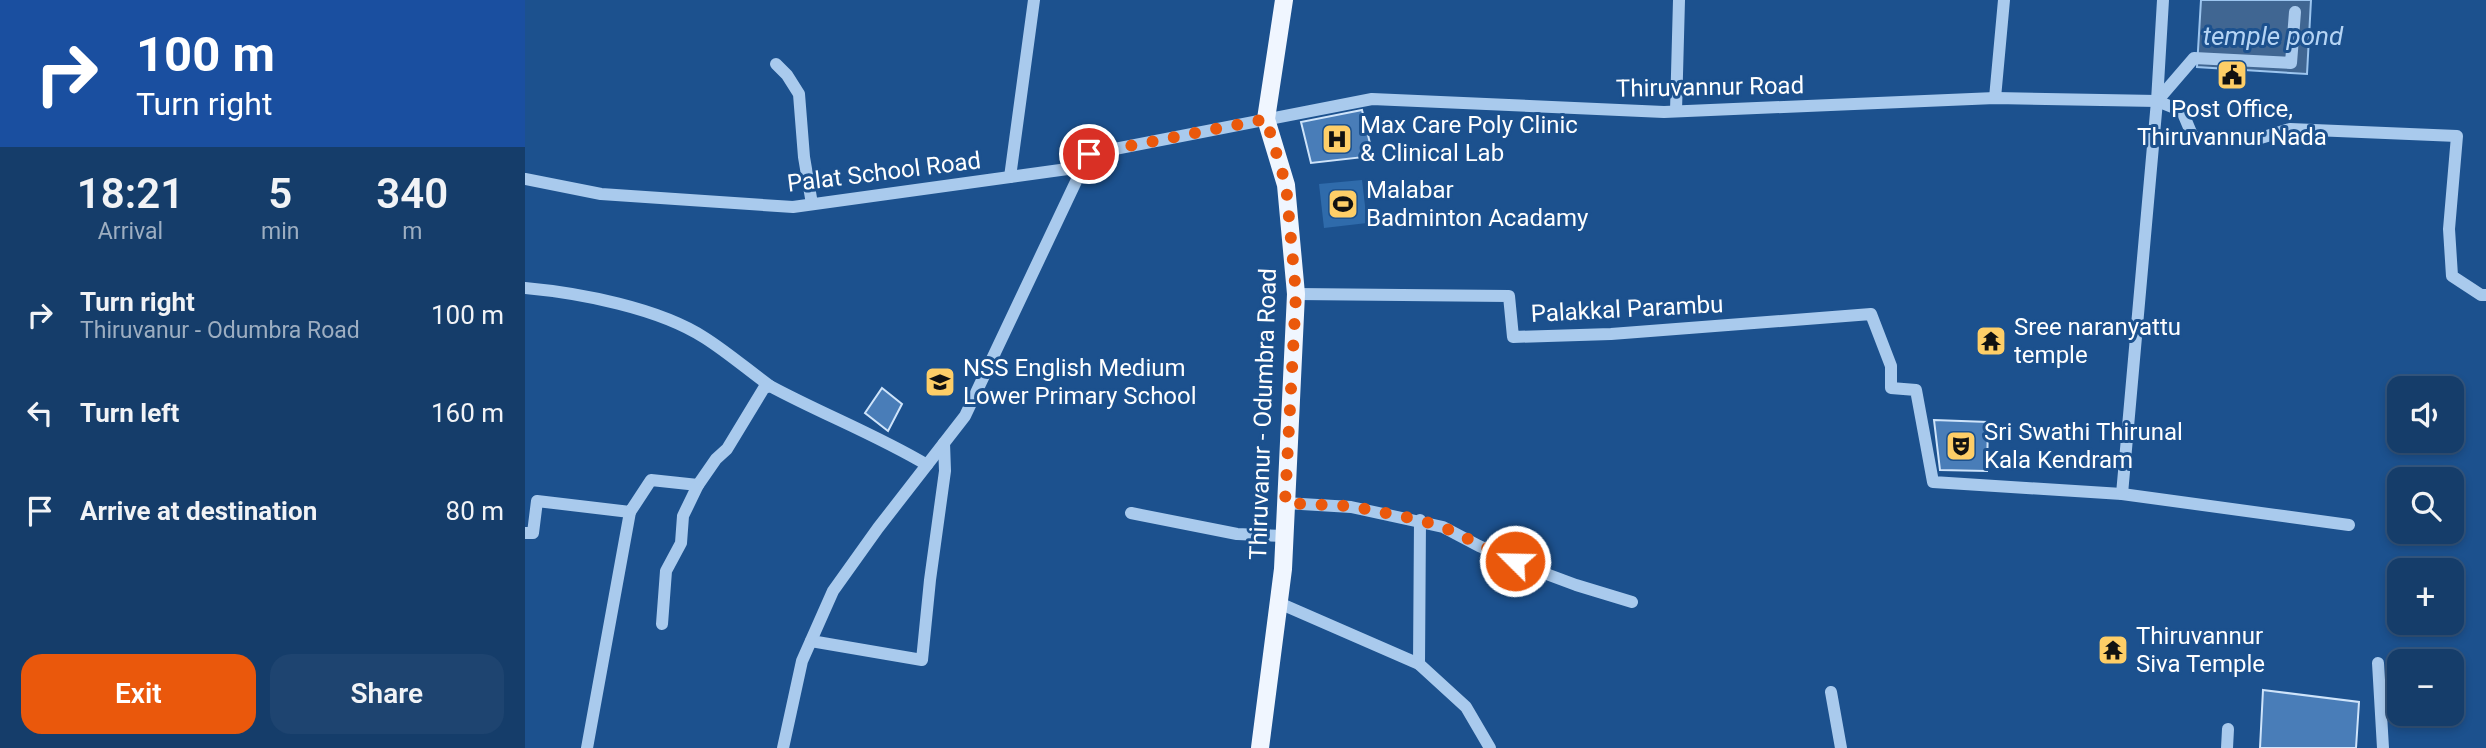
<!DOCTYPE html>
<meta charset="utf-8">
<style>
:root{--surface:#153d6a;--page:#1e4470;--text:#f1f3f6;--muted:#9daec1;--line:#34567e;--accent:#ea580c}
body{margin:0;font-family:Roboto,sans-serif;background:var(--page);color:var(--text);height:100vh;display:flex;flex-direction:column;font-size:26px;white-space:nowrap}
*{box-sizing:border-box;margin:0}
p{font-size:23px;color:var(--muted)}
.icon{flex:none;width:38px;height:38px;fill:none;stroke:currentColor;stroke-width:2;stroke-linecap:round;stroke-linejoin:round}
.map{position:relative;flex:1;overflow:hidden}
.details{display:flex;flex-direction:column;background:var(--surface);width:525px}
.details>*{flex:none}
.top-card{background:#1a4fa0;color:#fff;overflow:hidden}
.tools{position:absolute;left:1862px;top:376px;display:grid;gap:14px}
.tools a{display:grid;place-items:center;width:77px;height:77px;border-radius:14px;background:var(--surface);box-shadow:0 4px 10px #0003,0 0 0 2px var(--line);font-size:35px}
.pin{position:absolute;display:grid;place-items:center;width:60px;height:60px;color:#fff;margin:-30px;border:4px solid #fff;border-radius:50%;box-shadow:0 2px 7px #0007}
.me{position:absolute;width:77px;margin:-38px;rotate:293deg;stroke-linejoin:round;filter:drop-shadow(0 0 5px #0008)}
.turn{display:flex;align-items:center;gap:24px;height:147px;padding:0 21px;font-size:32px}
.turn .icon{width:91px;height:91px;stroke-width:2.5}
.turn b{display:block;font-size:49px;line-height:60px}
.eta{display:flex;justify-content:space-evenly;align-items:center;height:119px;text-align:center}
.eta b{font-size:42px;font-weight:600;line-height:49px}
.button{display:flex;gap:14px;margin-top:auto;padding:14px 21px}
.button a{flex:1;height:80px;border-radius:21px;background:var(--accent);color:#fff;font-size:28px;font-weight:600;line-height:80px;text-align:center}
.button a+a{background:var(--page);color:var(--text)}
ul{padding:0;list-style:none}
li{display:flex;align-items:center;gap:21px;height:98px;padding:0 21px}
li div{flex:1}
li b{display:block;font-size:26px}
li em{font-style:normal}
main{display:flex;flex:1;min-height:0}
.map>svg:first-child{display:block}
.green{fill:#2f6bab}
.water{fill:#406692;stroke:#9cc5ef;stroke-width:2}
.building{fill:#497db8;stroke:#cfe4fa;stroke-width:2}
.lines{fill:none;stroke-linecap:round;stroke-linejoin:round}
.minor{stroke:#a9caed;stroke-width:12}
.major{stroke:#f0f6ff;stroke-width:18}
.route{stroke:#ea580c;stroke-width:12;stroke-dasharray:0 21.6}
.labels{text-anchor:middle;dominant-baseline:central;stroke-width:6;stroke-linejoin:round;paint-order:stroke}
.street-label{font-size:24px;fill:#fff;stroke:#1c518e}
.poi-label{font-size:24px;fill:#fff;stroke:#1c518e;text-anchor:start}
.water-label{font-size:26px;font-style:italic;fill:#b5d4f4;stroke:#1c518e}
</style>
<main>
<section class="details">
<div class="top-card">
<div class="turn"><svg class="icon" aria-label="right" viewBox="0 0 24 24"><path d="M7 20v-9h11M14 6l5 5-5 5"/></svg><div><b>100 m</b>Turn right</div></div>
</div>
<div class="eta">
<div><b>18:21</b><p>Arrival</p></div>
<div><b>5</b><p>min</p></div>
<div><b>340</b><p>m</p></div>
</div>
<ul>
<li><svg class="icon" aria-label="right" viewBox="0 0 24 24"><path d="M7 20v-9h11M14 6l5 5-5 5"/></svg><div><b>Turn right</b><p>Thiruvanur - Odumbra Road</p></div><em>100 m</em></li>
<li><svg class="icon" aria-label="left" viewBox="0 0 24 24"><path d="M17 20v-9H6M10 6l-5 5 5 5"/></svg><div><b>Turn left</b></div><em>160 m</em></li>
<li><svg class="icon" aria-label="arrive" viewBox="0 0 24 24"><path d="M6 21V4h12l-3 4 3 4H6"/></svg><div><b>Arrive at destination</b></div><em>80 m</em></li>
</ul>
<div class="button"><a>Exit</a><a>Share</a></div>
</section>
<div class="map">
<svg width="1961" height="748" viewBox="0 0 1961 748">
<rect width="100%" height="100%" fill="#1c518e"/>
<polygon class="green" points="837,180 842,223 799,228 794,184"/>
<polygon class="water" points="1676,0 1786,0 1782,74 1672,67"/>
<g class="building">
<polygon points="837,110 848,156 786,163 776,122"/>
<polygon points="357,388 377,404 363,431 340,413"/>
<polygon points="1409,420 1463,422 1462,471 1415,470"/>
<polygon points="1738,690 1834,702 1831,748 1735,748"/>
</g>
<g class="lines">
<g class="minor">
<polyline points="251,64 262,75 274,94 279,157 287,204"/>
<polyline points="1470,98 1479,0"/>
<polyline points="1632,101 1669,58 1766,63 1770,12"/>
<polyline points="1151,111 1154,0"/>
<polyline points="485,177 509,0"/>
<polyline points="0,179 76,194 268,207 557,167"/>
<path d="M0 288C55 293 134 308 180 338 202 352 223 370 245 386"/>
<polyline points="771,294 984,296 988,337 1086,334 1346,314 1366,366 1366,388 1391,390 1408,482 1597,494 1824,525"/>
<polyline points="1597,494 1632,101 1638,0"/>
<polyline points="760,503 826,507 918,527 954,546 1008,569 1051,585 1107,602"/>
<polyline points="606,513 712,534 759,536"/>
<polyline points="895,520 894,664 941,707 965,748"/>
<polyline points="0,533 8,533 12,501 105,512 126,480 173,485"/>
<polyline points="754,603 894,664"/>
<path d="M137 624 141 571 156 543 158 516 173 485 191 459 202 449 239 388 245 386C297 414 352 435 402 465"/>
<polyline points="286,641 397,660 405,580 420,471 419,443"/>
<polyline points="1853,663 1858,748"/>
<polyline points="1306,692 1316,748"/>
<polyline points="62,748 105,512"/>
<polyline points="258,748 277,661 308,591 353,528 440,416 564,154 847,99 1139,112 1470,98 1632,101 1657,111 1668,137 1729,140 1765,129 1932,136 1924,229 1927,276 1956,295 1961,295"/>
<polyline points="1702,748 1703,729"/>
</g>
<polyline class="major" points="735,748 758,569 771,294 761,185 741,119 759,0"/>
</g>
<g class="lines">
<polyline class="route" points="564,154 741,119 761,185 771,294 760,503 826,506 895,520 918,527 990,561"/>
</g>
<defs>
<g id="civic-square" transform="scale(1.575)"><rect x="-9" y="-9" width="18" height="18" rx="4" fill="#fece67" stroke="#1c518e"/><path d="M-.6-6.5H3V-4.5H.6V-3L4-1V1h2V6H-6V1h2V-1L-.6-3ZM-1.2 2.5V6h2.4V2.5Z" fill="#111"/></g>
<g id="hospital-square" transform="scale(1.575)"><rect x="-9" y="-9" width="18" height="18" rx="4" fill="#fece67" stroke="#1c518e"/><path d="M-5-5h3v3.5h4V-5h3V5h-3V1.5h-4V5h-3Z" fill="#111"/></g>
<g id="stadium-square" transform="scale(1.575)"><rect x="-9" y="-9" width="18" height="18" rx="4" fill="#fece67" stroke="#1c518e"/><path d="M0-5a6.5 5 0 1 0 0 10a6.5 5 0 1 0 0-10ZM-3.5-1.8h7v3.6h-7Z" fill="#111"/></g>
<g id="temple-square" transform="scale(1.575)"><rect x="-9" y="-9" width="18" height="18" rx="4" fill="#fece67" stroke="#1c518e"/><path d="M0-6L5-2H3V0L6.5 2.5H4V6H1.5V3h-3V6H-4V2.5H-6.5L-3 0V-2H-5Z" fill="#111"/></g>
<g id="school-square" transform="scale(1.575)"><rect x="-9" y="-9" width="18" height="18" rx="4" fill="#fece67" stroke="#1c518e"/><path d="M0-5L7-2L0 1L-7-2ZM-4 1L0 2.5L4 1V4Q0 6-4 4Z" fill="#111"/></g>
<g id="theatre-square" transform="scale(1.575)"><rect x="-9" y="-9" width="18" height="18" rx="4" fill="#fece67" stroke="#1c518e"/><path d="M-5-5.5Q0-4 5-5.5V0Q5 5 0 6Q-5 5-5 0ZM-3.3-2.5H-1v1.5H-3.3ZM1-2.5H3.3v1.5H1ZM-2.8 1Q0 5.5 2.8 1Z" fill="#111"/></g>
</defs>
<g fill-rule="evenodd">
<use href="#civic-square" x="1707" y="75"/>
<use href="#hospital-square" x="812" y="139"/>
<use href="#stadium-square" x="818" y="204"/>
<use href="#temple-square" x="1466" y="341"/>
<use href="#school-square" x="415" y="382"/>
<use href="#theatre-square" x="1436" y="446"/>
<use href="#temple-square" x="1588" y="650"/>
</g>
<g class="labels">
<g class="street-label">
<text transform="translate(1185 87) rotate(-1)">Thiruvannur Road</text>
<text transform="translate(359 172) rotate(-7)">Palat School Road</text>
<text transform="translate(1102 309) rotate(-3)">Palakkal Parambu</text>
<text transform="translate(738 414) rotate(-88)">Thiruvanur - Odumbra Road</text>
</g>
<g class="poi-label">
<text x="1707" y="109" text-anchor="middle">Post Office,<tspan x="1707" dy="28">Thiruvannur Nada</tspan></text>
<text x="835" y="125">Max Care Poly Clinic<tspan x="835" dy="28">&amp; Clinical Lab</tspan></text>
<text x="841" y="190">Malabar<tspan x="841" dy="28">Badminton Acadamy</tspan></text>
<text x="1489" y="327">Sree naranyattu<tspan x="1489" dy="28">temple</tspan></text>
<text x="438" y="368">NSS English Medium<tspan x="438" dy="28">Lower Primary School</tspan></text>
<text x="1459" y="432">Sri Swathi Thirunal<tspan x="1459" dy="28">Kala Kendram</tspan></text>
<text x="1611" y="636">Thiruvannur<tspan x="1611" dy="28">Siva Temple</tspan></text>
</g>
<g class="water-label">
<text x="1748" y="36">temple pond</text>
</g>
</g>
</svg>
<div class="tools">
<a><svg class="icon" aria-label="sound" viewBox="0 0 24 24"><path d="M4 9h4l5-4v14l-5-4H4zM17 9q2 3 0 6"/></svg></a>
<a><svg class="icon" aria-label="search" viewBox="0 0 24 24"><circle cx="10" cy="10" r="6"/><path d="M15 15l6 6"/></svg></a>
<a>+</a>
<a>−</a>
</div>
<div class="pin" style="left:564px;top:154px;background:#d93025"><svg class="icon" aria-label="arrive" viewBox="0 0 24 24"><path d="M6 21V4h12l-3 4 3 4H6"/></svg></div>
<svg class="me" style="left:990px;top:561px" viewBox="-20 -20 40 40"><circle r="17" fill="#ea580c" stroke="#fff" stroke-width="3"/><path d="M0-11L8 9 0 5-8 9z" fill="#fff"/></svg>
</div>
</main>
